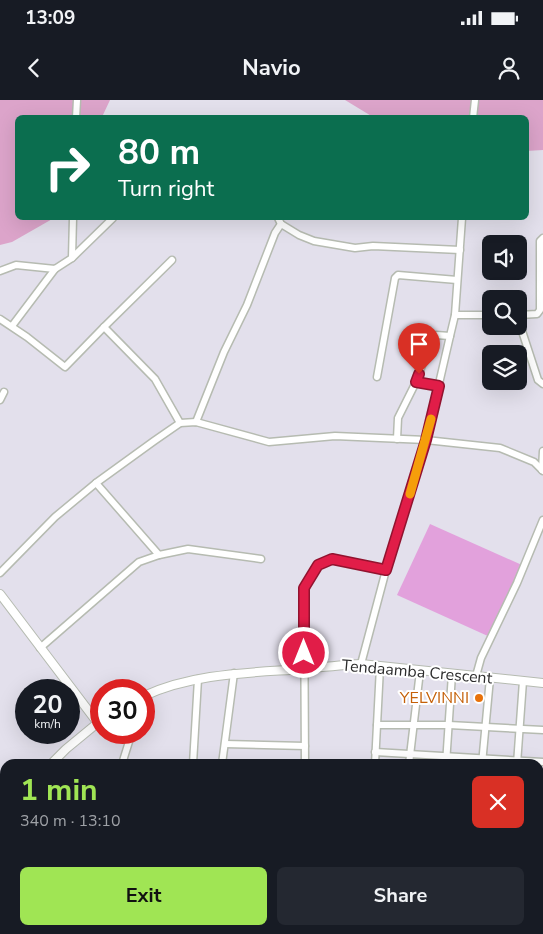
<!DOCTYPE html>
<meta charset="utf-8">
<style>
:root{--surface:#171b24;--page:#242831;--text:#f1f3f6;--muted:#9ea1a6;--accent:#a0e554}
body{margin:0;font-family:"Nunito Sans",sans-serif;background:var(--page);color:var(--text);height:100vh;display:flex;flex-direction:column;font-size:19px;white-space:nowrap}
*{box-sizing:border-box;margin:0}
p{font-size:16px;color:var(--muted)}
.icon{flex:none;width:28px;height:28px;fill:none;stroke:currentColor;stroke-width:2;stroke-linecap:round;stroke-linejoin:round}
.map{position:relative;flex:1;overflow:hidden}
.panel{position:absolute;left:0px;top:659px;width:544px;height:176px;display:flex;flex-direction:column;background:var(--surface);border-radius:15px 15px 0 0;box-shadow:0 5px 20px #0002}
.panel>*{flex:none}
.guide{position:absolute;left:15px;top:15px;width:514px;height:105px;border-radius:8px;box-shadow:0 5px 20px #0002;background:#0b6e4f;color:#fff;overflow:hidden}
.fabs{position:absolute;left:482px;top:135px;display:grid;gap:10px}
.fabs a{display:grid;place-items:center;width:45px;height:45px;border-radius:8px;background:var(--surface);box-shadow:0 5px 20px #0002;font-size:25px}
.speed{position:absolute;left:15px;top:579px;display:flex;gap:10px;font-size:25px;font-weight:700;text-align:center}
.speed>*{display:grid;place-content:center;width:65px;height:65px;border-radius:50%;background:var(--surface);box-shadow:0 5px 20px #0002;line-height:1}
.speed small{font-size:12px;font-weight:400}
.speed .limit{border:8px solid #d22;background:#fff;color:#111}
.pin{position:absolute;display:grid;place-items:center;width:42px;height:42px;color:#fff;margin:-51px -21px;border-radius:50% 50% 50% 0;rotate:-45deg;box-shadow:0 0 5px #0007}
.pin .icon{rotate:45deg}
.me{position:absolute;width:55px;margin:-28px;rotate:0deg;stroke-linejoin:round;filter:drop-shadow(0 0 4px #0008)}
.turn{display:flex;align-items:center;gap:18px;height:105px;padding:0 20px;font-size:22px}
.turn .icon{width:65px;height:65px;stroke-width:2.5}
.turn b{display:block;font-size:35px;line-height:42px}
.round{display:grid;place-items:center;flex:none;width:52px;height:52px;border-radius:8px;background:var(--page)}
.summary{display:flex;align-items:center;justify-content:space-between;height:85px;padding:0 20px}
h1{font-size:30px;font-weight:700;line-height:38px;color:var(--accent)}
.primary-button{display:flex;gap:10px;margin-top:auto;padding:10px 20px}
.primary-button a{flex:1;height:58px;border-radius:8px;background:var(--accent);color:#111;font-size:20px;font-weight:700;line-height:58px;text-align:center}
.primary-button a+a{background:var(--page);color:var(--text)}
.status{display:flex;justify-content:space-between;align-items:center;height:35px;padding:0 25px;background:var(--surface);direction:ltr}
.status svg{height:14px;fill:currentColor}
header{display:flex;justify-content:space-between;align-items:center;height:65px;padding:0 20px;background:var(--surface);font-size:22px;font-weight:700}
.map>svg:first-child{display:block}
.green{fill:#dca4ca}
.pitch{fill:#e2a1dc}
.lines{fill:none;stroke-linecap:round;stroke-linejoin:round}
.minor-casing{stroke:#b6bbb1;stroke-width:9}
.tertiary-casing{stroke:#b6bbb1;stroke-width:10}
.minor{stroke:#fff;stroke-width:6}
.tertiary{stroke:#fff;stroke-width:8}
.route-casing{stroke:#92132f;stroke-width:12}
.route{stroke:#e11d48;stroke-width:9}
.slow{stroke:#f59e0b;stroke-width:9}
.food-dot{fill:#e8710a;stroke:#fff;stroke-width:2}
.labels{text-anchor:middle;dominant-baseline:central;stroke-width:4;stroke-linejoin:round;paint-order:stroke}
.street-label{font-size:16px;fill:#2c2c2c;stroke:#fff}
.food-label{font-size:16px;fill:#c56008;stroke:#fff;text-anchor:end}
</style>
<div class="status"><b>13:09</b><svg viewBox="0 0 49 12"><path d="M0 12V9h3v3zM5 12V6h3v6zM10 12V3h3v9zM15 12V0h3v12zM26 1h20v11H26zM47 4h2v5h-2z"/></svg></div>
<header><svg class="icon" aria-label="back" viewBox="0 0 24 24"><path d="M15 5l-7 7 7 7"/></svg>Navio<svg class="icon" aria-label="person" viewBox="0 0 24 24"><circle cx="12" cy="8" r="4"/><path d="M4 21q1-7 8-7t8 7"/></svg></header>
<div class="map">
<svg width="543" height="834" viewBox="0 0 543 834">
<rect width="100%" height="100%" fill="#e3e0ec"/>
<g class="green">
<polygon points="0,0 110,0 102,17 18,18 18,118 54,118 12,142 0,145"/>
<polygon points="345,0 543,0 543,50 526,51 526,18 373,17"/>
</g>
<polygon class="pitch" points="430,424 522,465 490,537 397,495"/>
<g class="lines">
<g class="minor-casing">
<g id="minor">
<polyline points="76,18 77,0"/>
<polyline points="473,18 475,0"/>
<polyline points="278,118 281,124 299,135 314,141 355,148 373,146 460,150"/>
<polyline points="72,158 113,118"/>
<polyline points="0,171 16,165 55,169 72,158 73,118"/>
<polyline points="455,215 491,215"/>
<polyline points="519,215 537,214 540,210 540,141 543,138"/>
<polyline points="0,219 27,237 65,267 104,227 172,160"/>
<polyline points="12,226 55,169"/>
<polyline points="517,226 522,231 538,280 543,284"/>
<polyline points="104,227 155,279 180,323"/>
<polyline points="377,277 395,178 398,175 457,180"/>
<polyline points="416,282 439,286"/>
<polyline points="0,300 4,292"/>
<polyline points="196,322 224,252 247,205 275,133 281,124"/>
<polyline points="397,339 398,318 416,282 432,238 436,235 450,236"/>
<polyline points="542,370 543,351"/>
<polyline points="159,455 188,449 261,459"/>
<polyline points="0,473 55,417 96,383 154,341 180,323 196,322 269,342 335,336 426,340 500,348 534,362 543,371"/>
<polyline points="40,548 139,462 159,455 96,383"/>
<polyline points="361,564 386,470 426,340 450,236 455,215 462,118"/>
<polyline points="380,567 377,625 449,625 543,630"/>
<polyline points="476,576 481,558 517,483 543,420"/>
<polyline points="225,644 305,646"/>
<polyline points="375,652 543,662"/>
<polyline points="122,664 132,632"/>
<polyline points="193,664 198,579"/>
<polyline points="222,664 234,573"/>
<polyline points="305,664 304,488 318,465 332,459 386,470"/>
<polyline points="375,664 377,625"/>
<polyline points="409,664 420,571"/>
<polyline points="446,664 452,574"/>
<polyline points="482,664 490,578"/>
<polyline points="517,664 523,581"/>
<polyline points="539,693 543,693"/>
<polyline points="539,765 543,766"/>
<polyline points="0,787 5,789"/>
<polyline points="539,819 543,819"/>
<polyline points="104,830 112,834"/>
<polyline points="244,830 280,834"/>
<polyline points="417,830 422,834"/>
<polyline points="46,834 48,830"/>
<polyline points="83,834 84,830"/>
<polyline points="156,834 158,830"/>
<polyline points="199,834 200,830"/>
<polyline points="239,834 239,830"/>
<polyline points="294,834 295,830"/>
<polyline points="357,834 358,830"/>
<polyline points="388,834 390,830"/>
<polyline points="428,834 431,830"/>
<polyline points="495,834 495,830"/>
<polyline points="520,834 520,830"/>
</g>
</g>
<g class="tertiary-casing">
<g id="tertiary">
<polyline points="0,494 97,622"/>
<path d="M144 596C194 573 249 573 303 569 323 567 342 565 361 564L543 583"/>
<polyline points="51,664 66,649 100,621"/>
<polyline points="0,749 5,733"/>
</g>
</g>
<use href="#minor" class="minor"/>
<use href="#tertiary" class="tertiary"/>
</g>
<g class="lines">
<g class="route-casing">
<polyline id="route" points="304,553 304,488 318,465 332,459 386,470 426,340 439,286 416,282 419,274"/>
</g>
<use href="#route" class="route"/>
<polyline class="slow" points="410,394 431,319"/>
</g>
<circle class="food-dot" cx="479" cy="598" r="5"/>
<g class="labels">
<g class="street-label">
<text transform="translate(417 572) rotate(5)">Tendaamba Crescent</text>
</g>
<g class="food-label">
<text x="469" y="598">YELVINNI</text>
</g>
</g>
</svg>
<div class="fabs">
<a><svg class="icon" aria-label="sound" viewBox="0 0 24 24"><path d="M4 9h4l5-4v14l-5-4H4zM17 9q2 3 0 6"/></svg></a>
<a><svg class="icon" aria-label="search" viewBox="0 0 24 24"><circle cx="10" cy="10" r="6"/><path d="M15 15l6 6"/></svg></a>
<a><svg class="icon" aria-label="layers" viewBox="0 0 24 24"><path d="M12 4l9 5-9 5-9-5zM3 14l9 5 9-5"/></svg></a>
</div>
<div class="speed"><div>20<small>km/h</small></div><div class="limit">30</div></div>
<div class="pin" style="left:419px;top:274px;background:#d93025"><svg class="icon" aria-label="arrive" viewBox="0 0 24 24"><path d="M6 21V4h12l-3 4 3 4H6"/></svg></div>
<svg class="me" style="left:304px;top:553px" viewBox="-20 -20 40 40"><circle r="17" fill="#e11d48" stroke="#fff" stroke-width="3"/><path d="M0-11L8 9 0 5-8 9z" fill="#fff"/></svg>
<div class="guide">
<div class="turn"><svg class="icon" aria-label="right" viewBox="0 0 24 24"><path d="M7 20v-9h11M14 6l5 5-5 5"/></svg><div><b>80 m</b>Turn right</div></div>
</div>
<section class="panel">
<div class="summary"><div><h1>1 min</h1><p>340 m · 13:10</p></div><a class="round" style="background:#d93025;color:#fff"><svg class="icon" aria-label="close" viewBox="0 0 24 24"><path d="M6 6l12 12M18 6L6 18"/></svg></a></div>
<div class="primary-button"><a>Exit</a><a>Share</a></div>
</section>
</div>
